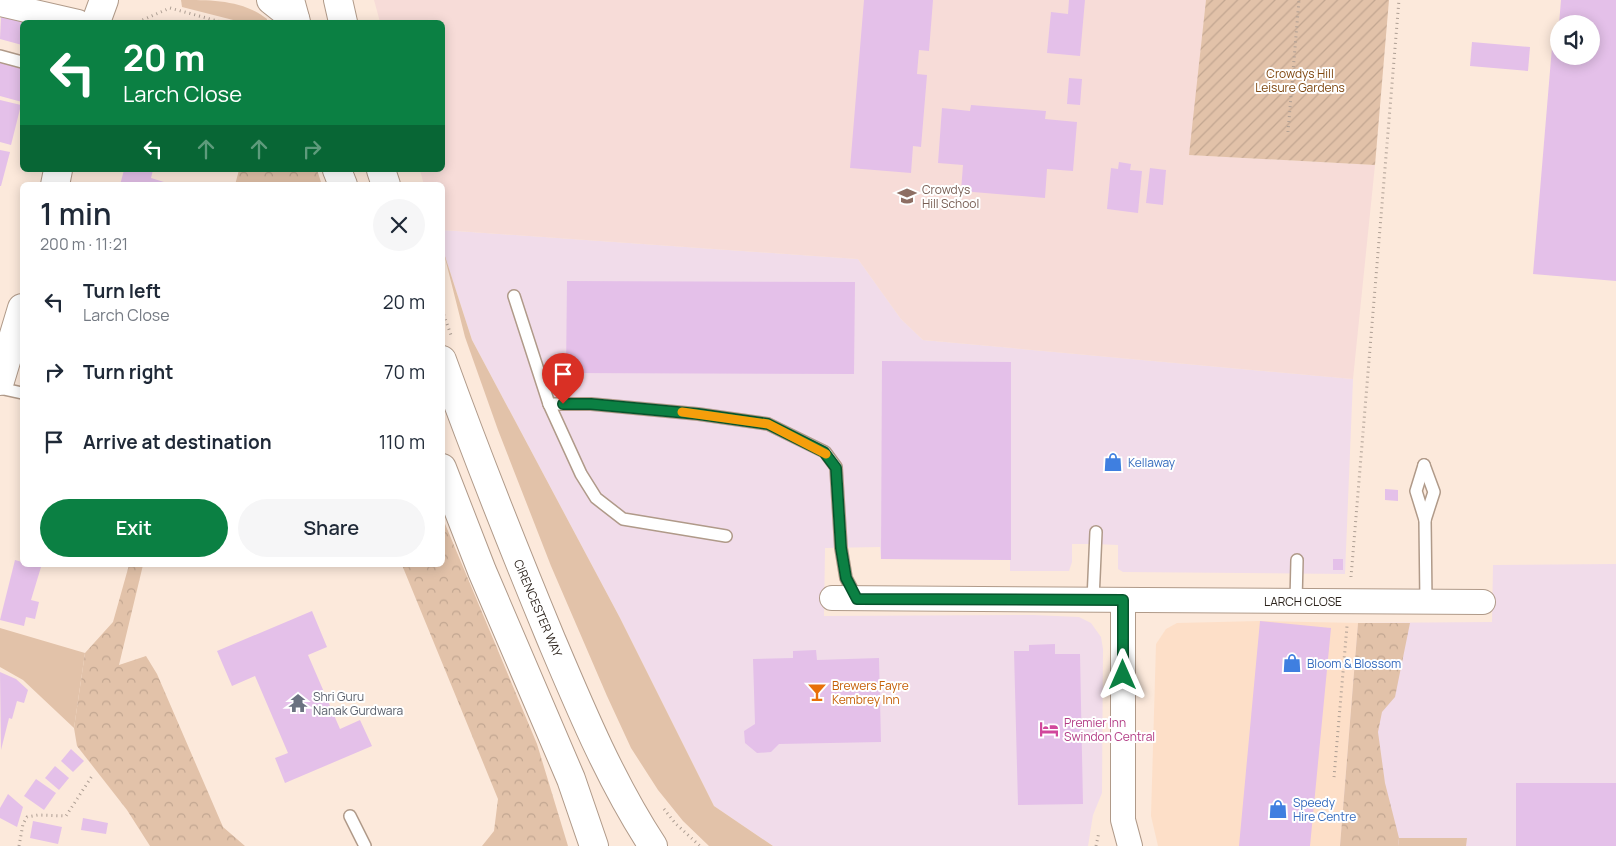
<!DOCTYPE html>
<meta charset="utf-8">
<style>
:root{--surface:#fff;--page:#f6f6f7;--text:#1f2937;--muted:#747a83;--accent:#0b8043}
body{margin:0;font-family:Manrope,sans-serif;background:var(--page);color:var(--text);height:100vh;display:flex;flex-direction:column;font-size:19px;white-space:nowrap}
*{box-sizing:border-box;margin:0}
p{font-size:16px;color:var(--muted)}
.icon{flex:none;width:28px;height:28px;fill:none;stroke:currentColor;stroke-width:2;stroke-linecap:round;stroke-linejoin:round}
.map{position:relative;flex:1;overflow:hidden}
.sheet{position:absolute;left:20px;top:182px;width:425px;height:385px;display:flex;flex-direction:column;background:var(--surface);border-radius:8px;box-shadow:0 2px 12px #0003}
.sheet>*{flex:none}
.banner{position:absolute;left:20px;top:20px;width:425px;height:152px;border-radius:8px;box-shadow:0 2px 12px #0003;background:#0b8043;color:#fff;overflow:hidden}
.fabs{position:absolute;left:1550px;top:15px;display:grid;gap:10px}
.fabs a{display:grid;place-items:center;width:50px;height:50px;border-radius:50%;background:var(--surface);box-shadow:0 2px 12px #0003;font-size:25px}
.pin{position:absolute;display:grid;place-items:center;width:42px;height:42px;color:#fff;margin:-51px -21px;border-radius:50% 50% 50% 0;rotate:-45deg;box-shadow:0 0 5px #0007}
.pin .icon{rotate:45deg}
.me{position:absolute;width:55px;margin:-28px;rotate:0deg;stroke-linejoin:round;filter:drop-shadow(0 0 4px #0008)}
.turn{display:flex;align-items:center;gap:18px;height:105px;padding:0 20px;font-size:22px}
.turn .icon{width:65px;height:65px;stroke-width:2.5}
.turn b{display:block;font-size:35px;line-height:42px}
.lanes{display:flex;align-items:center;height:48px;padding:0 20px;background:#0003;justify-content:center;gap:25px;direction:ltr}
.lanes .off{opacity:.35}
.round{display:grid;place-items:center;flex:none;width:52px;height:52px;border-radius:26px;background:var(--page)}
.head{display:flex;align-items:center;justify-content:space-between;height:85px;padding:0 20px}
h1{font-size:30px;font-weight:600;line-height:38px}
.action{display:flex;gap:10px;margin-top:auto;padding:10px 20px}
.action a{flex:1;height:58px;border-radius:30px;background:var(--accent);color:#fff;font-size:20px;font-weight:600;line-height:58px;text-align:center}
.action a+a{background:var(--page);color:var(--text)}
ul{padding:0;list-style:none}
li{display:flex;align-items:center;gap:15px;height:70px;padding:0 20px}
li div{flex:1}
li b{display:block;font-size:19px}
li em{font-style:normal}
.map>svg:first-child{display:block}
.commercial{fill:#f1dcea}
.built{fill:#fddfc8}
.education{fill:#f7dcd8}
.grass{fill:#e2c2a9}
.forest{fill:url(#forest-crowns)}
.garden{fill:url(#garden-furrows)}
.building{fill:#e4c0e9}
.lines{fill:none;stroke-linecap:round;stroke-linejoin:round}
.lane-casing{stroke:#b09a89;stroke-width:14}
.street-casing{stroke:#b09a89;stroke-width:26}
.secondary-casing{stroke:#b09a89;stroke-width:30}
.primary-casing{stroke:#b09a89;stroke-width:30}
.path{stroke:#ad9e93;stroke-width:3;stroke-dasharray:1 4;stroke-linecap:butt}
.lane{stroke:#fff;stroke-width:11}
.street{stroke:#fff;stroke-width:24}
.secondary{stroke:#fff;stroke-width:28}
.primary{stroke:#fff;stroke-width:28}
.route-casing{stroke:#07532c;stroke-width:12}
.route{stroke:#0b8043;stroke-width:9}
.slow{stroke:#f59e0b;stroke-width:9}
.labels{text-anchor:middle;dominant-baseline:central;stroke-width:4;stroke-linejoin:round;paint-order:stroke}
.park-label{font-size:12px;fill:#7f4811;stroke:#fff}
.education-label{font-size:12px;fill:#785e54;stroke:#fff;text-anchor:start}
.shop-label{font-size:12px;fill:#366cbe;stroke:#fff;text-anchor:start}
.street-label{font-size:12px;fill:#2c231c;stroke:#fff}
.food-label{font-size:12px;fill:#c56008;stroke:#fff;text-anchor:start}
.worship-label{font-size:12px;fill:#5b616d;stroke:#fff;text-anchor:start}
.hotel-label{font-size:12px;fill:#b23c85;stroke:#fff;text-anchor:start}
</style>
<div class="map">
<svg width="1616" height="846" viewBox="0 0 1616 846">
<defs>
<pattern id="forest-crowns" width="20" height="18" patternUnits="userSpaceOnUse" patternTransform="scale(1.25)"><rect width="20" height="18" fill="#e2c2a9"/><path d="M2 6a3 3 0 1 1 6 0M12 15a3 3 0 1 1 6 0" fill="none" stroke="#c2a691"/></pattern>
<pattern id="garden-furrows" width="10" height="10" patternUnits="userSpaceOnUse" patternTransform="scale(1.25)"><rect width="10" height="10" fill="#e2c2a9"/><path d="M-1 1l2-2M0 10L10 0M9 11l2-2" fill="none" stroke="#c2a691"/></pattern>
</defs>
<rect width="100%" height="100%" fill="#fce9db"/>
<g class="commercial">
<polygon points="442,230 858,259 901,319 923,340 1353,379 1345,574 1123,572 1118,569 1118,545 1095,544 1072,544 1072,562 1069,571 1010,571 1010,560 881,559 880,547 825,548 824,616 1033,615 1079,617 1091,623 1101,637 1103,649 1102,793 1093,815 1088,846 773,846 714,806 620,618 472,340 443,250"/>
<polygon points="1616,564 1616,846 1340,846 1358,623 1492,622 1493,565"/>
</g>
<polygon class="built" points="1260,621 1358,623 1340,846 1158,846 1151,816 1156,644 1166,629 1177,623"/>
<polygon class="education" points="374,0 1206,0 1190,155 1375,165 1353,379 923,340 901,319 858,259 443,230 442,185 424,185 420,170 442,170 442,22 380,22"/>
<g class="grass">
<path d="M181 0C212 0 243 0 267 19V22H241L182 7Z"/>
<polygon points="443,250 472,340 620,618 714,806 773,846 709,846 683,821 658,790 631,748 607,696 551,566 498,430 465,337"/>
<polygon points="0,628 85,653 74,728 23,680 0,667"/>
<polygon points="1399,838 1467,838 1466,846 1398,846"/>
</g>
<g class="forest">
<polygon points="239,170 317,170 322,185 235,185"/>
<polygon points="443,519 537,744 568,846 482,846 494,831 498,799 402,565 442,565"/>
<polygon points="129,565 143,565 119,665 146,656 157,674 223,827 245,846 150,846 127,810 77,746 74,728 85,653 113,622"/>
<polygon points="1358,623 1410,623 1395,697 1382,712 1378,732 1385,783 1399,838 1398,846 1340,846"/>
</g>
<polygon class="garden" points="1206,0 1389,0 1375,165 1189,155"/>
<g class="building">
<polygon points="864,0 933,0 929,51 919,50 917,74 927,75 921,147 913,146 911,173 850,168"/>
<polygon points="1069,0 1085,0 1080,56 1047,53 1051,12 1068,14"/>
<polygon points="1561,0 1616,0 1616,281 1533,274 1552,47 1559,47 1559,56 1591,56 1591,24 1559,24"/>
<polygon points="1,16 22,22 22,45 0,39"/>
<polygon points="1472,42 1530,47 1528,71 1470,66"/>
<polygon points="0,62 22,68 22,102 0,96"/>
<polygon points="1069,78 1082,79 1080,105 1067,104"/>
<polygon points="0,100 21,105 11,145 0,142"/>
<polygon points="971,105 1046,111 1045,119 1077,122 1073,171 1047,169 1045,198 961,191 963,165 938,163 942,108 970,111"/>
<polygon points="0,150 10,152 1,186 0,186"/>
<polygon points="1119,162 1131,164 1130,170 1142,171 1138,213 1107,209 1111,168 1118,169"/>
<polygon points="1150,168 1166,170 1163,205 1146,203"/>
<polygon points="124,170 153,170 151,178 164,182 163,185 120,185"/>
<polygon points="567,281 855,282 854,374 566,373"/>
<polygon points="882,361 1011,362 1011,560 881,559"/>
<polygon points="1385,489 1398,490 1398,501 1385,500"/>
<rect x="1333" y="559" width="10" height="11"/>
<polygon points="15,560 22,562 22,565 41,567 31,600 39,602 35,619 26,617 24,626 0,620"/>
<polygon points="312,611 327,647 308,655 340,729 360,720 372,746 285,783 275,758 288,753 255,676 232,686 217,651"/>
<polygon points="1260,621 1331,628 1310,846 1239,846"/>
<polygon points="1055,644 1055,654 1080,654 1083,804 1018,805 1014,651 1029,651 1029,645"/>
<polygon points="816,650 817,660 879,658 881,742 779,744 771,752 757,753 745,743 744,731 755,724 753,659 793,658 793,651"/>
<polygon points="0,672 16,679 28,690 24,703 17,701 12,719 9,718 1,750"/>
<polygon points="71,749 84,761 73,772 61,761"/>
<polygon points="55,766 69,778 59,790 45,778"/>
<polygon points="36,779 56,793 44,810 24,796"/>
<rect x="1516" y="783" width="100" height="63"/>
<polygon points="8,794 23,807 17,827 0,818 0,808"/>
<polygon points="83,818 108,823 106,834 81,830"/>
<polygon points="33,821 62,827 58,844 30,838"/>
</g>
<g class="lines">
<g class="lane-casing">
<g id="lane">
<polyline points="0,56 22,62"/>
<polyline points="514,296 549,404 591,404 698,414 768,424 825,452 836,467 841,548 846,578 857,599"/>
<polyline points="0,388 22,393"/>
<polyline points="549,404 581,474 596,498 623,519 726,536"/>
<polyline points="1424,465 1416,491 1425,520 1426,602"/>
<polyline points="1424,465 1434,492 1425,520"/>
<polyline points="1093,600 1096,532"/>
<polyline points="1296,601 1297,560"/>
<polyline points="350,816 365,846"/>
</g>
</g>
<g class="street-casing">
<g id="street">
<polyline points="0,4 78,22"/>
<polyline points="832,598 1483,602"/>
<polyline points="1123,600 1123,820 1130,846"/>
</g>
</g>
<g class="secondary-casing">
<g id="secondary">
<polyline points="271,0 295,19"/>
<polyline points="96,22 104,0"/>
<polyline points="55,185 58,170"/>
<polyline points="0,381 22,308"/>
</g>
</g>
<g class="primary-casing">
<g id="primary">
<polyline points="290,0 296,22"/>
<polyline points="338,0 343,22"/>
<polyline points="337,170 343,185"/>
<polyline points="381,170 386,185"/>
<path d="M442 360C476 454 513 547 551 639 581 710 611 782 653 846"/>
<polyline points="442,468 482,571 571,779 594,846"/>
</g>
</g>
<g class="path">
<polyline points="138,22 170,8 221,22"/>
<polyline points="1288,132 1299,0"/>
<polyline points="442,310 451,335"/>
<polyline points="1351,577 1399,0"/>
<polyline points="1334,777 1347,626"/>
<polyline points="664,809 675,823 700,846"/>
<polyline points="19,846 23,824 27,817 38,815 66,816 92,776"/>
<polyline points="1096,846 1099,832"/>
</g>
<use href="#lane" class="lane"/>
<use href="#street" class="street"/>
<use href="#secondary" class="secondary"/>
<use href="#primary" class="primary"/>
</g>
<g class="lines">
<g class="route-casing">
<polyline id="route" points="563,404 591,404 698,414 768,424 824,452 836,468 841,548 846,578 857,599 1123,600 1123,675"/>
</g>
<use href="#route" class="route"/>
<polyline class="slow" points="682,412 768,424 826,454"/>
</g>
<defs>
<g id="school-bare" transform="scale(1.5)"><path d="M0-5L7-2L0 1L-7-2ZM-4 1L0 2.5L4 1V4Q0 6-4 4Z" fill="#8d6e63" stroke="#fff" stroke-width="2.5" paint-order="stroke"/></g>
<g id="shop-bare" transform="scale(1.5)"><path d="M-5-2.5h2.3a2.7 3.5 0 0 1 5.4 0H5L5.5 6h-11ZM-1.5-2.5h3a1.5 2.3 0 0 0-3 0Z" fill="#3f7fe0" stroke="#fff" stroke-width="2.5" paint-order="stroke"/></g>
<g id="bar-bare" transform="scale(1.5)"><path d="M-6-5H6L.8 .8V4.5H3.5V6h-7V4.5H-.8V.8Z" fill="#e8710a" stroke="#fff" stroke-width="2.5" paint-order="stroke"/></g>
<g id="temple-bare" transform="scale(1.5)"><path d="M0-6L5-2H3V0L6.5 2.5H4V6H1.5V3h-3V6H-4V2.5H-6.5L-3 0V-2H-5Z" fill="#6b7280" stroke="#fff" stroke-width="2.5" paint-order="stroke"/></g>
<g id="hotel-bare" transform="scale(1.5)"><path d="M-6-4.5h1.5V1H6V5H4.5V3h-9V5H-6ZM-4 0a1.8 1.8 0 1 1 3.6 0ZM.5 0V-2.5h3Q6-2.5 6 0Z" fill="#d1479c" stroke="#fff" stroke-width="2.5" paint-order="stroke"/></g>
</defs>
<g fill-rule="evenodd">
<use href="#school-bare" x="907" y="196"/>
<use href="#shop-bare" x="1113" y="462"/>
<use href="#shop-bare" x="1292" y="663"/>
<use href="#bar-bare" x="817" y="692"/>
<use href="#temple-bare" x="298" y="703"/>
<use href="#hotel-bare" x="1049" y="729"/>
<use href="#shop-bare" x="1278" y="809"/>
</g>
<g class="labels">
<g class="park-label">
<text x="1300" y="73">Crowdys Hill<tspan x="1300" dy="14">Leisure Gardens</tspan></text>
</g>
<g class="education-label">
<text x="922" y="189">Crowdys<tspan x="922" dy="14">Hill School</tspan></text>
</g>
<g class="shop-label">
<text x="1128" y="462">Kellaway</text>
<text x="1307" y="663">Bloom &amp; Blossom</text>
<text x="1293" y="802">Speedy<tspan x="1293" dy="14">Hire Centre</tspan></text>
</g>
<g class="street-label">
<text x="1303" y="601">LARCH CLOSE</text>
<text transform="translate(538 608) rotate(67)">CIRENCESTER WAY</text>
</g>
<g class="food-label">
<text x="832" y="685">Brewers Fayre<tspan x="832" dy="14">Kembrey Inn</tspan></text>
</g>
<g class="worship-label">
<text x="313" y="696">Shri Guru<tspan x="313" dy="14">Nanak Gurdwara</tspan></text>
</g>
<g class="hotel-label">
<text x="1064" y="722">Premier Inn<tspan x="1064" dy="14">Swindon Central</tspan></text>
</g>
</g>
</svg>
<div class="fabs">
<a><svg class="icon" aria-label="sound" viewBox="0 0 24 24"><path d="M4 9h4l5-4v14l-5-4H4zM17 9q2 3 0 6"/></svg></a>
</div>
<div class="pin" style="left:563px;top:404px;background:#d93025"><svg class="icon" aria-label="arrive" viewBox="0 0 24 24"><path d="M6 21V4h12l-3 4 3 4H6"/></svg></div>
<svg class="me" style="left:1123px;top:675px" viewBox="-20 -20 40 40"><path d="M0-17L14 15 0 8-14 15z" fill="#0b8043" stroke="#fff" stroke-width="4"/></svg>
<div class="banner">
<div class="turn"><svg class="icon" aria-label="left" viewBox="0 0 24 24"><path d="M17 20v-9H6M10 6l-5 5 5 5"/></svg><div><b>20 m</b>Larch Close</div></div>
<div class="lanes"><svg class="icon" aria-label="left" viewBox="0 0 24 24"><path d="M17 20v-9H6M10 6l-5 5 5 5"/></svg><svg class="icon off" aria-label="ahead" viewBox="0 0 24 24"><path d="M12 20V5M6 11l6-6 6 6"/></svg><svg class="icon off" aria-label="ahead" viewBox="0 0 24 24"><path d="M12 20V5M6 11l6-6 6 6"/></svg><svg class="icon off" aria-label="right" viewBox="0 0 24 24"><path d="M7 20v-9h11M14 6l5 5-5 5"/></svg></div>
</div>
<section class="sheet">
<div class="head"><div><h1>1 min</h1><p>200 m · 11:21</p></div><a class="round"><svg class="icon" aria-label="close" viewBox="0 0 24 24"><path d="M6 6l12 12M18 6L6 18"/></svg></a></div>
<ul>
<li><svg class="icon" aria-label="left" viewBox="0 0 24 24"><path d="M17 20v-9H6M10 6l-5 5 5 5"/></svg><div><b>Turn left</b><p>Larch Close</p></div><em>20 m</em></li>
<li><svg class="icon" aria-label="right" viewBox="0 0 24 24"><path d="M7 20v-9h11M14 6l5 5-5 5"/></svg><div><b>Turn right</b></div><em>70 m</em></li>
<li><svg class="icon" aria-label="arrive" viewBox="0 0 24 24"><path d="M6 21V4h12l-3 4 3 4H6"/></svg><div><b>Arrive at destination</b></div><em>110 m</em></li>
</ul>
<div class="action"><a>Exit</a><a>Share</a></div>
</section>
</div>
